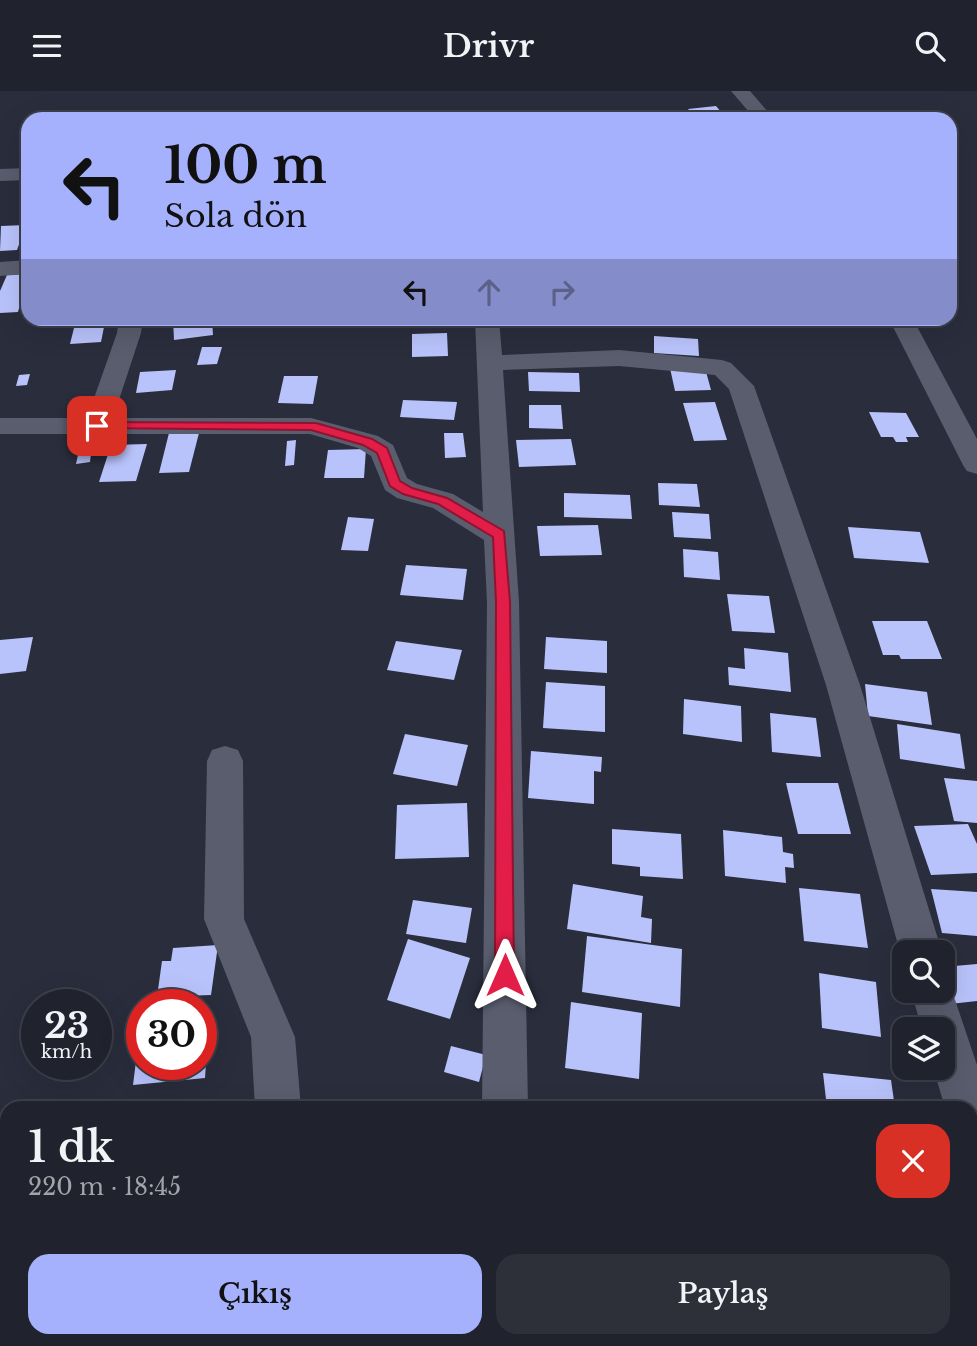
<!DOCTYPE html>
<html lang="tr">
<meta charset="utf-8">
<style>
:root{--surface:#20222d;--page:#2d2f39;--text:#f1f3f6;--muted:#a2a4aa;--line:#3d3f49;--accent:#a5b1fc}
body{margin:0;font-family:"Libre Baskerville",serif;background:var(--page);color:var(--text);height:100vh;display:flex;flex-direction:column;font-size:26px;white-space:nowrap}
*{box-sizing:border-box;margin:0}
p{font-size:23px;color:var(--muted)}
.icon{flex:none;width:38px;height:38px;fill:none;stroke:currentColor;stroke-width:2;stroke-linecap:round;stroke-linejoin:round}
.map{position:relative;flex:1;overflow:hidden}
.details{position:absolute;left:0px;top:1010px;width:978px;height:247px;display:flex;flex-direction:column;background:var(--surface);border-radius:21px 21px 0 0;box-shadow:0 7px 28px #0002,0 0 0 2px var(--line)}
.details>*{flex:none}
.banner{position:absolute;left:21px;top:21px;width:936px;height:214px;border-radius:21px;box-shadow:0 7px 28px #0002,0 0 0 2px var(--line);background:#a5b1fc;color:#111;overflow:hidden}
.tools{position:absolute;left:892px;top:849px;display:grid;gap:14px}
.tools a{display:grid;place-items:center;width:63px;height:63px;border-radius:14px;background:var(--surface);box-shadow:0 7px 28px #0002,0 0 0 2px var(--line);font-size:35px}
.speed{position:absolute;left:21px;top:898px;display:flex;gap:14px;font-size:35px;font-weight:700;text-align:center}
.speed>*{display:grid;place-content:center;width:91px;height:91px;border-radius:50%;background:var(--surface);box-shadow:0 7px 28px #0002,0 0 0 2px var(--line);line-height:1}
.speed small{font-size:18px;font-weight:400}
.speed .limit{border:10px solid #d22;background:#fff;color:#111}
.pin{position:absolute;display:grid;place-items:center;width:60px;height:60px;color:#fff;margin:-30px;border-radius:14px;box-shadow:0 4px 10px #0006}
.me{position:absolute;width:77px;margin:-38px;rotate:0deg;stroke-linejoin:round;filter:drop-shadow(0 0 5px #0008)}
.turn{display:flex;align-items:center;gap:24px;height:147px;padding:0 28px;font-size:32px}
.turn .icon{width:91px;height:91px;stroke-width:2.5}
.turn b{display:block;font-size:49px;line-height:60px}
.lanes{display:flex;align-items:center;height:66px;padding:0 28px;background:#0003;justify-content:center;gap:35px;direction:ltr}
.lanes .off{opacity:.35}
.round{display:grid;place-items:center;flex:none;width:74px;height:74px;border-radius:21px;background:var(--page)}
.overview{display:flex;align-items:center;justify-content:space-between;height:119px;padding:0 28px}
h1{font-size:42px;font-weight:600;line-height:52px}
.cta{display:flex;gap:14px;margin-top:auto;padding:14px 28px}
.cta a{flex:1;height:80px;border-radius:21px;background:var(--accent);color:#111;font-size:28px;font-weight:600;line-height:80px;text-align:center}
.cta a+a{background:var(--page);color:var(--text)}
header{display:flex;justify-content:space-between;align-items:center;height:91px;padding:0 28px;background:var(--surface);font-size:32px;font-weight:600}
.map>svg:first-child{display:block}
.building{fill:#b9c3fb}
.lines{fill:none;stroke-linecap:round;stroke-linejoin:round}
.minor{fill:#5a5d6e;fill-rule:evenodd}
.route{fill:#e11d48;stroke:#92132f;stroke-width:2}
</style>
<header><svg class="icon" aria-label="menu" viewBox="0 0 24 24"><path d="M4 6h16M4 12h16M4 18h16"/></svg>Drivr<svg class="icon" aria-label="search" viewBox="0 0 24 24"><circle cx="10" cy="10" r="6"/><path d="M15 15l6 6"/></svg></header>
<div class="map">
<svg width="977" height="1255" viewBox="0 0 977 1255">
<rect width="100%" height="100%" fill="#2a2d3c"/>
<g class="building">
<polygon points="716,15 727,28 696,28 688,18"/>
<polygon points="26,134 17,159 0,160 1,135"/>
<polygon points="28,183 18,221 0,222 0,200 7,184"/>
<polygon points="173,228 212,228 213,244 174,249"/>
<polygon points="105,231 101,251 70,253 75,233"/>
<polygon points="447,242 448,265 412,266 412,243"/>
<polygon points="654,245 698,248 699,265 654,262"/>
<polygon points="202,256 222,256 217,273 197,274"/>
<polygon points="670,277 705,277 711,299 675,300"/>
<polygon points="176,279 172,299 136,302 140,281"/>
<polygon points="528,281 579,282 580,301 529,300"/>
<polygon points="30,283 27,294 16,295 19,284"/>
<polygon points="284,285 318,285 313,313 278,312"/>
<polygon points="403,309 457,311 454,329 400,326"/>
<polygon points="715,311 727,349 694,350 683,312"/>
<polygon points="529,314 561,314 563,338 529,337"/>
<polygon points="869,321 906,322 919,346 906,346 908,351 896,351 893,346 881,346"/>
<polygon points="169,342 199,342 189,381 159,382"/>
<polygon points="444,342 463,342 466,366 445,367"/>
<polygon points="571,348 576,374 519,376 516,349"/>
<polygon points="296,349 294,374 285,375 287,350"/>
<polygon points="147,353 136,390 99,391 111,354"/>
<polygon points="366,358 364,387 324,387 328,359"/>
<polygon points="91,363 90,371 76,373 78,364"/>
<polygon points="658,392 697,393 700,416 659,414"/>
<polygon points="564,402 630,404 632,428 564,426"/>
<polygon points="672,421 709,423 711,448 674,446"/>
<polygon points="348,426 374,428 368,460 341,459"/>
<polygon points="598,434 602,464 540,465 537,435"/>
<polygon points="848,436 920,441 929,472 854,467"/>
<polygon points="683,458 718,461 720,489 684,486"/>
<polygon points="406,474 467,478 463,509 400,504"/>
<polygon points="727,503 769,505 775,542 732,540"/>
<polygon points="872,530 927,530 942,568 901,568 899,564 883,564"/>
<polygon points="33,546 26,580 0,583 0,549"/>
<polygon points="546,546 607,550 607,582 544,578"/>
<polygon points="396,550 462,559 454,589 387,579"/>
<polygon points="744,557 788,562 791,601 729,594 728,576 745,578"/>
<polygon points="546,591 605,595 605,641 543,637"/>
<polygon points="865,593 927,601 932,634 868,625"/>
<polygon points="684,608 741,615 742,651 683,643"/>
<polygon points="770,622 816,627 821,666 772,661"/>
<polygon points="897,633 960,643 965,678 900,668"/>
<polygon points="405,643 468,654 457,695 393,683"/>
<polygon points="531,660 602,666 601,681 594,680 594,713 528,707"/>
<polygon points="944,687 977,690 977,732 954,730"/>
<polygon points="786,692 838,692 851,743 798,743"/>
<polygon points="467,712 469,766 395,768 397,714"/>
<polygon points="968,733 977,753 977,782 931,784 914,735"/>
<polygon points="612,738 681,743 683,788 640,785 640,776 612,773"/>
<polygon points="723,739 782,746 783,761 793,763 794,777 785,776 786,792 725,785"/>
<polygon points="573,793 643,805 641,826 652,828 651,852 567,838"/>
<polygon points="799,797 860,803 868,857 804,850"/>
<polygon points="931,798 977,801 977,845 942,842"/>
<polygon points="413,809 472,817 466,852 406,843"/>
<polygon points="587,845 682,858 680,916 582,901"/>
<polygon points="408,848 470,867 450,928 387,909"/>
<polygon points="218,854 211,904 157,906 162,870 171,870 173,857"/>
<polygon points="977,873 977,910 950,913 943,895 943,876"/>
<polygon points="819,882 876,891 881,946 822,937"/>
<polygon points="571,911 642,922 639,988 565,977"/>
<polygon points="210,916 205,987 133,994 140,938 142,973 201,973 201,917"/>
<polygon points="451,955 486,964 479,991 444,981"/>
<polygon points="823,982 891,989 895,1017 827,1017"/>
<polygon points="245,1250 306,1250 304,1255 243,1255"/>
<polygon points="849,1250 956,1250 962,1255 854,1255"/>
</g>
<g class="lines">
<g class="minor">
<polygon points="731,0 750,0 774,28 755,28"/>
<polygon points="28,77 28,89 0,90 0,78"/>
<polygon points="28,169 28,183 0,185 0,171"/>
<polygon points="119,228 143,228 141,242 113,327 311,327 378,345 393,354 407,387 417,393 453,403 483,421 475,228 499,228 502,264 619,259 722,269 731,272 754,295 860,594 942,861 905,861 905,871 900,861 826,594 729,298 715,284 619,275 503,279 519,511 528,1017 482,1017 487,511 484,449 433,417 397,407 385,399 371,365 358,357 310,343 0,343 0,327 87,327 117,242"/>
<polygon points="889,228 913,228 977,348 977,383 967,380 963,374"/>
<polygon points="225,655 238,659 243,670 244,828 295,946 301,1017 255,1017 251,946 204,828 207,670 212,659"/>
<polygon points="943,883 947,885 977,974 977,1070 971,1068 971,1017 945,1017 933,976 943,976 943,938 922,938 911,900 943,900"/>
<polygon points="0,1095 7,1096 7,1144 0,1143"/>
<rect x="334" y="1250" width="52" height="5"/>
<polygon points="387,1250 453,1250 455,1255 389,1255"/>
<rect x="480" y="1250" width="52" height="5"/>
</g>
</g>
<polygon class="route" points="97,331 316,332 372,348 387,357 400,390 412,397 447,407 504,440 510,511 514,884 511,890 505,893 498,890 495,884 496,511 493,446 438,413 403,403 390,395 377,362 363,354 311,339 93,337 91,335"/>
</svg>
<div class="tools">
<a><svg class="icon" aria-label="search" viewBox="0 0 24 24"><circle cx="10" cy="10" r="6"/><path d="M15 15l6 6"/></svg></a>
<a><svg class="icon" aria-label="layers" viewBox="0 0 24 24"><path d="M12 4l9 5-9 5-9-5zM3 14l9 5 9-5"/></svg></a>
</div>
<div class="speed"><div>23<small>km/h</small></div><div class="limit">30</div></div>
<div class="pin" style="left:97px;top:335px;background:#d93025"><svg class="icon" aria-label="arrive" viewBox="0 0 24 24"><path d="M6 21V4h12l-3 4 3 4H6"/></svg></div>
<svg class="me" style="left:505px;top:884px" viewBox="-20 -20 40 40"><path d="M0-17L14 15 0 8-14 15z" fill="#e11d48" stroke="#fff" stroke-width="4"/></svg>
<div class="banner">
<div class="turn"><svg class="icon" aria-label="left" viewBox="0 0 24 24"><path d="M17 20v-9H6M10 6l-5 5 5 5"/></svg><div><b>100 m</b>Sola dön</div></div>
<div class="lanes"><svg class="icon" aria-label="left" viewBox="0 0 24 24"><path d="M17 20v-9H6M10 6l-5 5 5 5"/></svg><svg class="icon off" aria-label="ahead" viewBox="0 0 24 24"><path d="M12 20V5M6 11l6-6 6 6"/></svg><svg class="icon off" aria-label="right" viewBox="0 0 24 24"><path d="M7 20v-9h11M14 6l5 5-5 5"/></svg></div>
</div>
<section class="details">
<div class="overview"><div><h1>1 dk</h1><p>220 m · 18:45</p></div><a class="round" style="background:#d93025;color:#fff"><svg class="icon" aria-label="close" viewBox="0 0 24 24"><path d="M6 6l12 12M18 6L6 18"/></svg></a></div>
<div class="cta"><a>Çıkış</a><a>Paylaş</a></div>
</section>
</div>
